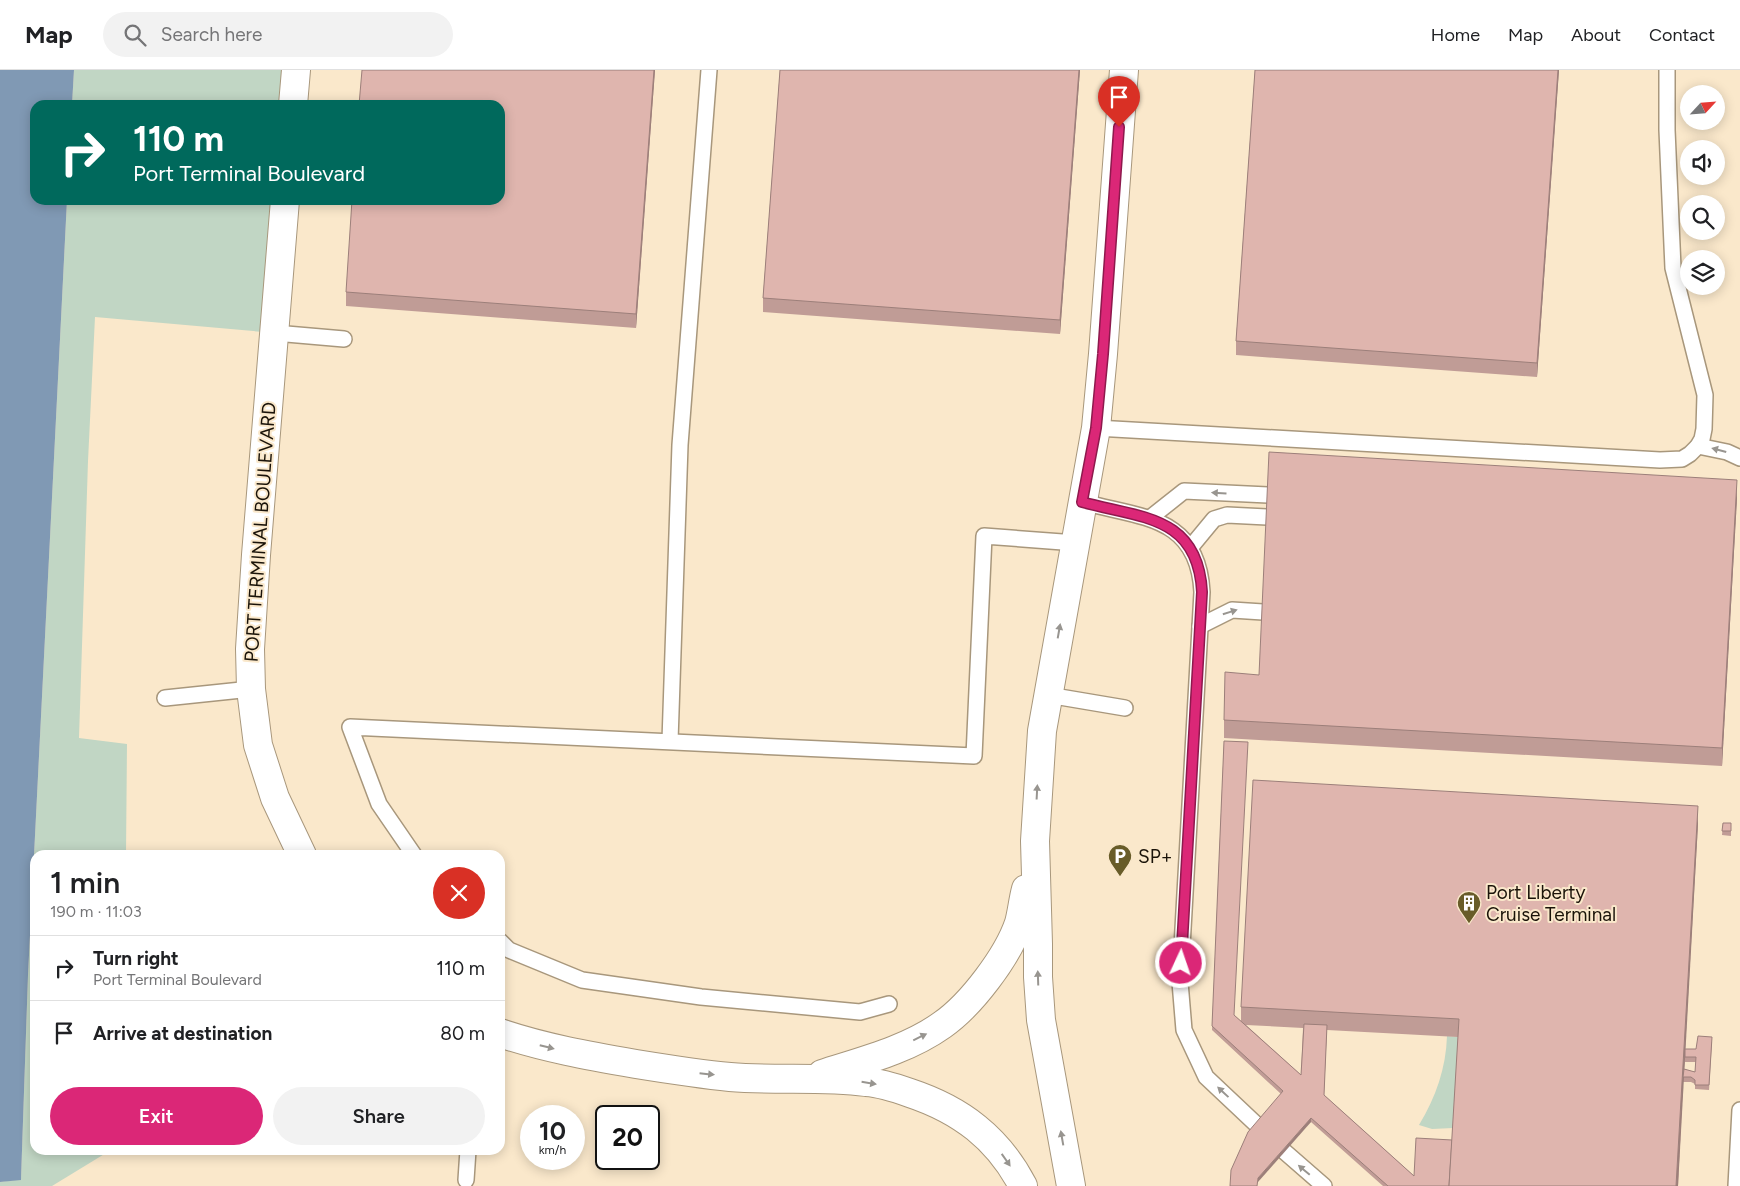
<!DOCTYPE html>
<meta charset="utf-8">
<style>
:root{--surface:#fff;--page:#f2f2f2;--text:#202124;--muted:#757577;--line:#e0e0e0;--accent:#db2777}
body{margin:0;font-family:Figtree,sans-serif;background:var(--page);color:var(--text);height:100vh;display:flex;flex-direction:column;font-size:19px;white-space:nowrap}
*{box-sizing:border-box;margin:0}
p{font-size:16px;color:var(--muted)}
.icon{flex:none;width:28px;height:28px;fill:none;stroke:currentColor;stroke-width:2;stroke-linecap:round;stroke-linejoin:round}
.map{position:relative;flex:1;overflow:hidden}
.details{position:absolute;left:30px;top:780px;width:475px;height:305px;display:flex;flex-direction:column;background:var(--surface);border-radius:15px;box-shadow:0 2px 12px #0003}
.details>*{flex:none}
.banner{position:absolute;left:30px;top:30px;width:475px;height:105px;border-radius:15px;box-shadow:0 2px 12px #0003;background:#00695c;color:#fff;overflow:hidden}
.needle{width:32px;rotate:64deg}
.fabs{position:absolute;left:1680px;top:15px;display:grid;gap:10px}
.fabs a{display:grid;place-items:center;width:45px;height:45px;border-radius:50%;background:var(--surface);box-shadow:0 2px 12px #0003;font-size:25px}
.speed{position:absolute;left:520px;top:1035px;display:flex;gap:10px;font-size:25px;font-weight:700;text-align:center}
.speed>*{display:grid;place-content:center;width:65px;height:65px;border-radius:50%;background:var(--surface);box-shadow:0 2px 12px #0003;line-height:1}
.speed small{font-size:12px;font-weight:400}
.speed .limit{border:2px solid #111;border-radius:8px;background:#fff;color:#111}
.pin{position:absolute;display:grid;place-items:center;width:42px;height:42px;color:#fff;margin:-51px -21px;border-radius:50% 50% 50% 0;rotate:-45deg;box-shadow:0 0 5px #0007}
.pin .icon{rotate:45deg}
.me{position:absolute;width:55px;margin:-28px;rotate:3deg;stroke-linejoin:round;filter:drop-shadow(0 0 4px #0008)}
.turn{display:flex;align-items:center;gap:18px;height:105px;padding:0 20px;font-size:22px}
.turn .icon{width:65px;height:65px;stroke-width:2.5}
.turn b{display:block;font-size:35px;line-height:42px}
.round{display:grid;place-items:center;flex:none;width:52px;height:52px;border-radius:26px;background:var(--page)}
.head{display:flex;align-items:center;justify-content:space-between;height:85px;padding:0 20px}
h1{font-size:30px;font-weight:600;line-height:38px}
.button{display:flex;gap:10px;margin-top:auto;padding:10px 20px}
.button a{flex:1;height:58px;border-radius:30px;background:var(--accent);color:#fff;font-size:20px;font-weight:600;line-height:58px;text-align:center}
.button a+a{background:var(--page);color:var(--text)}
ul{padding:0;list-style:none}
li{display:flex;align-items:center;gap:15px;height:65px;padding:0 20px;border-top:1px solid var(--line)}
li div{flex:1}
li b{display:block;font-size:19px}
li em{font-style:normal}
header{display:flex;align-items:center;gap:30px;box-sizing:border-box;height:70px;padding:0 25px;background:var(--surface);border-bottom:1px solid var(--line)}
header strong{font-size:24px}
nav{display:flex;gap:28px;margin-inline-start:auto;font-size:18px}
.search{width:350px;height:45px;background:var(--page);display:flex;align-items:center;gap:12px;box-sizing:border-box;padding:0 18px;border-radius:28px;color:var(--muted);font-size:19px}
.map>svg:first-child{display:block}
.green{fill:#c1d6c4}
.water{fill:#8099b4}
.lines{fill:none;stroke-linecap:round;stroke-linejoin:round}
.lane-casing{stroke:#a8977c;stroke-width:18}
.street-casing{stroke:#a8977c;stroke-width:30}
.lane{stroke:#fff;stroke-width:15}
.street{stroke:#fff;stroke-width:28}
.wall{fill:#c09c96;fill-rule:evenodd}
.shaded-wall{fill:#9c7f7a}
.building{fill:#dfb5ae;stroke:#9c7f7a}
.oneway{fill:#989590}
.route-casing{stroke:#8e194d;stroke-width:12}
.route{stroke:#db2777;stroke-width:9}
.labels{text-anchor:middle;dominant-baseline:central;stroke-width:4;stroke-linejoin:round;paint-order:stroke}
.street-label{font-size:19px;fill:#1a1309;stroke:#fae8cb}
.poi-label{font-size:19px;fill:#1a1309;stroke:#fae8cb;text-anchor:start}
</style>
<header>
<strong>Map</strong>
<div class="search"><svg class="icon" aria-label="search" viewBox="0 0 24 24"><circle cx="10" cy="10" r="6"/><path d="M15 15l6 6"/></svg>Search here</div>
<nav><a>Home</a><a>Map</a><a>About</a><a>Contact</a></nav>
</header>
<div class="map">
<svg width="1740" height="1116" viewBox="0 0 1740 1116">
<rect width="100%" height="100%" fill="#fae8cb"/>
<g class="green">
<polygon points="74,0 296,0 293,35 72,35"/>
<polygon points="67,130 285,130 275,263 95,247 88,391 79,668 127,674 126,785 35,785 35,1080 111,1080 52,1116 0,1116 0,1112 21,1109 28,905"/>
<path d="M1447 966 1459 967 1453 1058 1432 1059 1419 1055C1436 1027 1446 998 1447 966Z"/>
</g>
<polygon class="water" points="0,0 74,0 72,35 35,35 35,130 67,130 28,905 21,1110 0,1112"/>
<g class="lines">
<g class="lane-casing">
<g id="lane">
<polyline points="275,263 344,269"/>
<polyline points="1096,358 1660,390 1682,389 1690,384 1698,376 1702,369 1704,359 1705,325 1673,198 1667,60 1667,0"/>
<polyline points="1698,376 1727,382 1740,388"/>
<path d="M1083 432C1140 448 1198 445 1202 522L1180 912 1184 960 1206 1007 1258 1056"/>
<polyline points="1150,448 1184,421 1268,425"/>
<polyline points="1190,478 1214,449 1227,445 1267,447"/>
<polyline points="1200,556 1232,540 1263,542"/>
<polyline points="1048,625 1125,638"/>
<polyline points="165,628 251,619"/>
<polyline points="670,671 680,375 709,0"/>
<polyline points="414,785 379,734 350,657 974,686 984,466 1076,473"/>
<polyline points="500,871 509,880 582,910 701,927 860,942 889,934"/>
<polyline points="1285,1082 1324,1116"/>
<polyline points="466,1110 468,1080"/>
<polyline points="1736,1116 1740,1040"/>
</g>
</g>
<g class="street-casing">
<g id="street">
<polyline points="293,35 296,0"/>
<polyline points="285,130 256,485 250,579 251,619 258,675 275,728 302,785"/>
<path d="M500 963C544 978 590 986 636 994 667 999 698 1004 730 1007 775 1011 821 1006 866 1012 881 1013 896 1018 910 1023 961 1040 998 1068 1023 1116"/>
<path d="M822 1004C862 991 907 980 942 955 971 935 1008 886 1019 853 1022 842 1023 830 1026 819"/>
<polyline points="1071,1116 1041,950 1038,907 1038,874 1035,771 1042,661 1096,358 1103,284 1124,0"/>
</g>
</g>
<use href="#lane" class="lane"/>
<use href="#street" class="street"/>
</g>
<g class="wall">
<polygon points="655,0 636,258 346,236 346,222"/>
<polygon points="780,0 1080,0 1060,264 763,242 763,228"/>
<polygon points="1255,0 1559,0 1537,307 1236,285 1236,271"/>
<polygon points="1737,428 1722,696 1224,668 1224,650 1259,605"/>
<path d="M1224 671 1234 945 1241 951V937L1698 754 1685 979H1696L1712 972 1709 1020 1695 1019V1014L1691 1012H1683L1678 1116H1383L1311 1052 1230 1116 1281 1024 1212 960ZM1246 955 1303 958 1301 1005ZM1327 960 1458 967 1452 1070 1414 1106 1324 1025ZM1685 991V992H1696L1695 1002 1684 999Z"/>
<polygon points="1723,753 1731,753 1731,766 1722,765"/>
</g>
<g class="shaded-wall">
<polygon points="654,0 655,0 636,258 636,244"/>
<polygon points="1079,0 1080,0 1060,264 1060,250"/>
<polygon points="1558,0 1559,0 1537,307 1537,293"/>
<polygon points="1737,410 1737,428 1722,696 1722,678"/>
<polygon points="1698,736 1698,754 1678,1116 1676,1116"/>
<polygon points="1311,1048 1311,1052 1258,1112 1258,1108"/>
</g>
<g class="building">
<polygon points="362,0 654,0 636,244 346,222 352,130 500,130 500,35 359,35"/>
<polygon points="780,0 1079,0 1060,250 763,228"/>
<polygon points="1255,0 1558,0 1537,293 1236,271"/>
<polygon points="1269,382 1737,410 1722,678 1224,650 1225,602 1259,605"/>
<polygon points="1224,671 1248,672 1234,945 1301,1005 1304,954 1327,955 1324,1025 1414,1106 1416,1068 1452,1070 1449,1116 1388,1116 1311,1048 1258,1108 1257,1116 1230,1116 1231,1100 1248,1062 1283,1021 1212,956"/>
<polygon points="1253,710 1698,736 1676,1116 1449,1116 1459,949 1241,937"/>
<polygon points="1723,753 1731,753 1731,761 1722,761"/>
<polygon points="1698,966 1712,967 1709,1015 1695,1015 1695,1010 1691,1007 1683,1007 1684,999 1695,1002 1696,987 1685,987 1685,979 1696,979"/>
</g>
<defs><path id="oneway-solid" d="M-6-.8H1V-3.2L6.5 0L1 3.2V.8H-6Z" transform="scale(1.25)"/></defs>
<g class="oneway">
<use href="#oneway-solid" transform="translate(1719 380) rotate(-165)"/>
<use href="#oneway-solid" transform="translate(1219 423) rotate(-177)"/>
<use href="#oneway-solid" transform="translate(1230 542) rotate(-17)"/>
<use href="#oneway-solid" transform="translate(1059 561) rotate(-80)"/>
<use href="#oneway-solid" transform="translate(1037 722) rotate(-87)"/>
<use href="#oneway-solid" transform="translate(1038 908) rotate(-92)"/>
<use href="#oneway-solid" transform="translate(920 967) rotate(-26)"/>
<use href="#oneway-solid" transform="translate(547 977) rotate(14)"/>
<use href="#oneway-solid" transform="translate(707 1004) rotate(6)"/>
<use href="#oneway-solid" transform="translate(869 1013) rotate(9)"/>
<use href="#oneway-solid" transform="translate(1223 1022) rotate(-137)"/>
<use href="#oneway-solid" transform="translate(1062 1068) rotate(-100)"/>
<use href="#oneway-solid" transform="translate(1006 1090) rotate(55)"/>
<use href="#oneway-solid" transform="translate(1304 1100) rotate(-140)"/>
</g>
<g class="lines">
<g class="route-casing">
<path id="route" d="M1119 57 1103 284 1096 358 1082 432C1140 448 1198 445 1202 522L1181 893"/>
</g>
<use href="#route" class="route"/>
</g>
<defs>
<g id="parking-pin" transform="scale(1.25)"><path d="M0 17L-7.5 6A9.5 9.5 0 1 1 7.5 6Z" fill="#685c29" stroke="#fae8cb"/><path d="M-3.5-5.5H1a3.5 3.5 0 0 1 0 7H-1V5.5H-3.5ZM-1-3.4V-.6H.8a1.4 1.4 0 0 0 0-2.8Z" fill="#fff"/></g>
<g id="building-pin" transform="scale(1.25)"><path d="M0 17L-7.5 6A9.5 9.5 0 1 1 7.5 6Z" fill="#685c29" stroke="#fae8cb"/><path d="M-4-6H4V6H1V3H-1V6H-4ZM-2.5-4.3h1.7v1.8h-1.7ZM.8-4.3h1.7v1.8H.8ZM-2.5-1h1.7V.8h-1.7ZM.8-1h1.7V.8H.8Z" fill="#fff"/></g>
</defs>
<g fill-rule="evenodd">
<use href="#parking-pin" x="1120" y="786"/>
<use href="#building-pin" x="1469" y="833"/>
</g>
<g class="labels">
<g class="street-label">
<text transform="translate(260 462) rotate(-86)">PORT TERMINAL BOULEVARD</text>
</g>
<g class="poi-label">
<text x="1138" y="786">SP+</text>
<text x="1486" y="822">Port Liberty<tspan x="1486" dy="22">Cruise Terminal</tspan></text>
</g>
</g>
</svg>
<div class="fabs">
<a><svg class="needle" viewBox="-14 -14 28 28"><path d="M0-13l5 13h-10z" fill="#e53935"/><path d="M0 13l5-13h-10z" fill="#757577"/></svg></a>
<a><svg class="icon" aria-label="sound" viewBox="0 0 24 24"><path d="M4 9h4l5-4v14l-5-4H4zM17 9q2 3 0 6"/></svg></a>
<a><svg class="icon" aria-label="search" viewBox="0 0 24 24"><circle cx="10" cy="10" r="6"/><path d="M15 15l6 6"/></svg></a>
<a><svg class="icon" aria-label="layers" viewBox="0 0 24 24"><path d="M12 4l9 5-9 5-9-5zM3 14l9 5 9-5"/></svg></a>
</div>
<div class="speed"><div>10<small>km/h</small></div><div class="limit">20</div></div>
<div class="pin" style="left:1119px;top:57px;background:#d93025"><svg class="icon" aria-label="arrive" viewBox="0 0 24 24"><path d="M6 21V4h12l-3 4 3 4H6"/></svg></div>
<svg class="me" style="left:1181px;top:893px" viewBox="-20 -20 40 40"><circle r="17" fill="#db2777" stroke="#fff" stroke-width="3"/><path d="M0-11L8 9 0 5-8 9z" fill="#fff"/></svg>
<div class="banner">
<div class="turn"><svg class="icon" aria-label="right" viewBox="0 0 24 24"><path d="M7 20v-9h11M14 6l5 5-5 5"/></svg><div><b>110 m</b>Port Terminal Boulevard</div></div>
</div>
<section class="details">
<div class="head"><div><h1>1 min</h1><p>190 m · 11:03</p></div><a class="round" style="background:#d93025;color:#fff"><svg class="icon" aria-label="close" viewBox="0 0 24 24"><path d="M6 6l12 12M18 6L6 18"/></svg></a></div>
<ul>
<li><svg class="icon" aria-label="right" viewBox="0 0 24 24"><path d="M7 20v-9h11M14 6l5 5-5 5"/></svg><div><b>Turn right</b><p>Port Terminal Boulevard</p></div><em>110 m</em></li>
<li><svg class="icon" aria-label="arrive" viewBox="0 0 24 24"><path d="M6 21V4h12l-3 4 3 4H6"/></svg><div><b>Arrive at destination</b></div><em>80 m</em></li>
</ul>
<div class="button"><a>Exit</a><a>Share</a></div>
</section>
</div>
